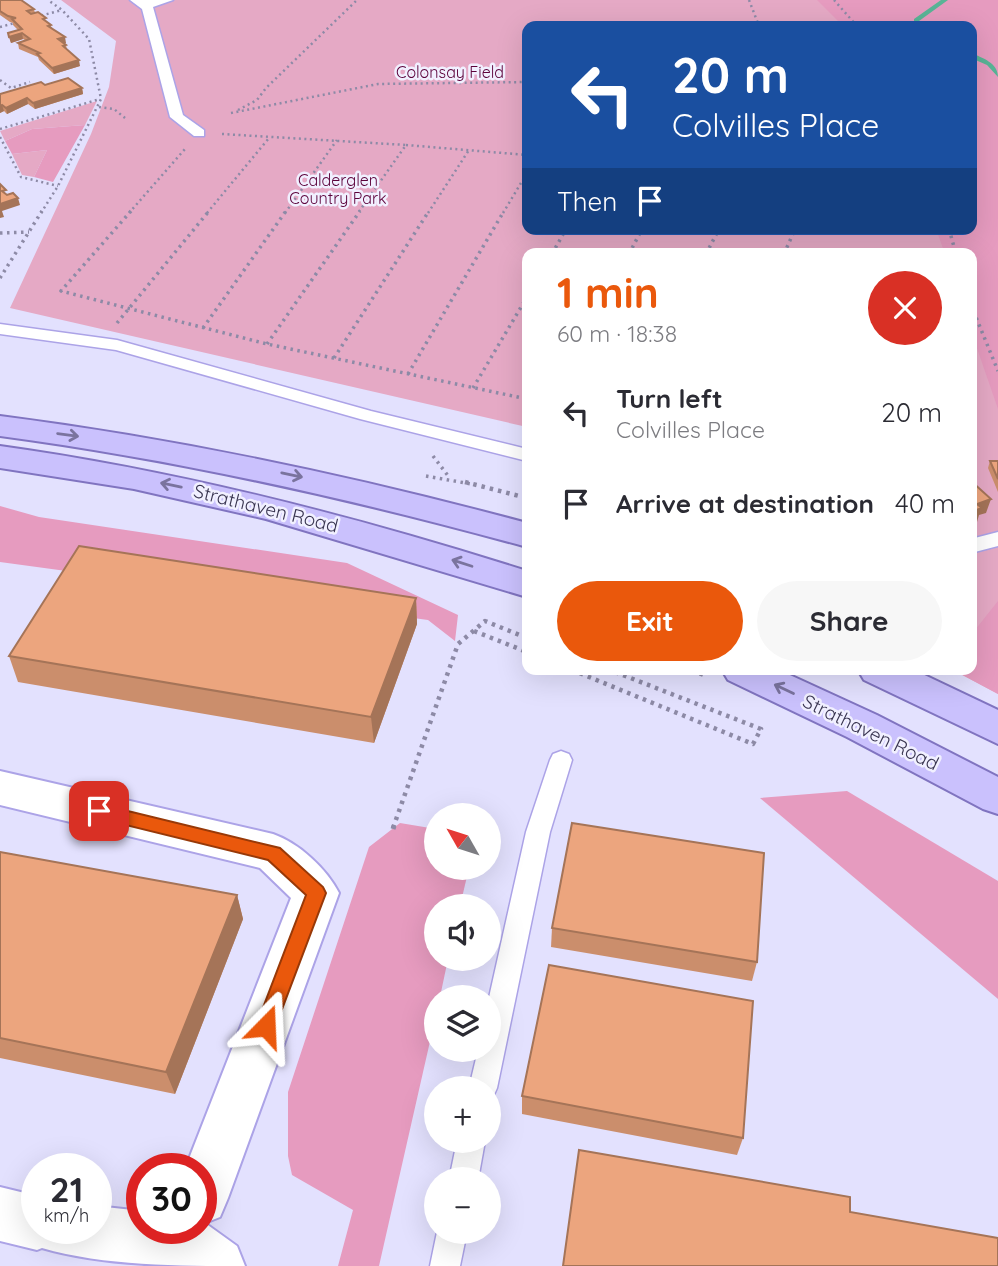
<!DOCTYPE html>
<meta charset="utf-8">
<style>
:root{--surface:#fff;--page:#f7f7f7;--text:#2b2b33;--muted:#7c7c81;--accent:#ea580c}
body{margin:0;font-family:Quicksand,sans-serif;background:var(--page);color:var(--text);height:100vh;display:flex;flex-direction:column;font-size:26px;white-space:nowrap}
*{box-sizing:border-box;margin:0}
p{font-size:23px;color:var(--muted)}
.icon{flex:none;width:38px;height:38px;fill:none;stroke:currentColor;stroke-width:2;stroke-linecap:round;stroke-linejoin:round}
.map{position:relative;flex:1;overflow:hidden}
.details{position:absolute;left:522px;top:248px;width:455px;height:427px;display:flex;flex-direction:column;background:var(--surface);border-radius:14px;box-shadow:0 7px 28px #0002}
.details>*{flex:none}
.top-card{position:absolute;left:522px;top:21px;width:455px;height:214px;border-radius:14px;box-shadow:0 7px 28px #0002;background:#1a4fa0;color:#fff;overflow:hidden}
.needle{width:46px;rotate:309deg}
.fabs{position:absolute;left:424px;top:803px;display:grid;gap:14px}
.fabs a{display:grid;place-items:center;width:77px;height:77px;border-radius:50%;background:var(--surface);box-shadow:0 7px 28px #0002;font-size:35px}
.speed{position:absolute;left:21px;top:1153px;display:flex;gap:14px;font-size:35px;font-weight:700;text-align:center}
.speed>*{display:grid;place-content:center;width:91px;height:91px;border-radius:50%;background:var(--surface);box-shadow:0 7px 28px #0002;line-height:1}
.speed small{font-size:18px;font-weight:400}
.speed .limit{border:10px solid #d22;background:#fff;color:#111}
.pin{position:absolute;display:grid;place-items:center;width:60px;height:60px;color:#fff;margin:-30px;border-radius:14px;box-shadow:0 4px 10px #0006}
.me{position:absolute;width:77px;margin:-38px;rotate:21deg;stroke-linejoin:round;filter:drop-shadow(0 0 5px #0008)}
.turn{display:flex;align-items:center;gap:24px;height:147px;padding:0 35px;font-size:32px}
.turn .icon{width:91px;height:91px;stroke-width:2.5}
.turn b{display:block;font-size:49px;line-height:60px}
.then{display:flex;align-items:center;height:66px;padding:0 35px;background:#0003;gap:14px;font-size:26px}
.round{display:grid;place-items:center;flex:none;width:74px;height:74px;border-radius:37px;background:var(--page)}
.summary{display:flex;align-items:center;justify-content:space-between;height:119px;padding:0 35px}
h1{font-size:42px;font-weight:700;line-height:52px;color:var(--accent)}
.action{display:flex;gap:14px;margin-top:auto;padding:14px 35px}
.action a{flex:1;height:80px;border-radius:42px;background:var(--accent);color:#fff;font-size:28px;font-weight:700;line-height:80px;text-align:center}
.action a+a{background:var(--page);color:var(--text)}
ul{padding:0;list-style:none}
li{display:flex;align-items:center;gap:21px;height:91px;padding:0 35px}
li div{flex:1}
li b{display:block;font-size:26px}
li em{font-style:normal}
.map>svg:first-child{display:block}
.green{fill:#e5a9c5;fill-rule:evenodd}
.forest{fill:#e69bbf}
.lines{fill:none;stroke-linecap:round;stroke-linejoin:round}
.stream{fill:#59b496;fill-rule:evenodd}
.service-casing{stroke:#aca3e7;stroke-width:3}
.minor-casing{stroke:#aca3e7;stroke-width:4}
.primary-casing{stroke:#8074c0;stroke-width:4}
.path-far3{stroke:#8d8aa6;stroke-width:2.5;stroke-dasharray:2 3.5;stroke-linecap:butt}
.path-far2{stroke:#8d8aa6;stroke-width:3.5;stroke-dasharray:2.5 4.5;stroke-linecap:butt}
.path-far1{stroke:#8d8aa6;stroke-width:4.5;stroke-dasharray:3.5 5;stroke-linecap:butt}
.path{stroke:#8d8aa6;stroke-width:5;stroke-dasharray:4.5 7;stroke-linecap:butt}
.service{fill:#fff;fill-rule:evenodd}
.minor{fill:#fff;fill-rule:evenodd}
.primary{fill:#cac1fd;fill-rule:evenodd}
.wall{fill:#cb8e6c}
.shaded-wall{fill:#a57458}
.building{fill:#eca57e;stroke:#a57458;stroke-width:2}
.oneway{stroke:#7a739e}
.route{fill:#ea580c;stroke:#983908;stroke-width:2}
.labels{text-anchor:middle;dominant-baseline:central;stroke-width:5;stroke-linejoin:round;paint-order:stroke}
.far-park-label{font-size:16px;fill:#5c023b;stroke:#f1f0ff}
.street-label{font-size:19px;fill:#383450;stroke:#f1f0ff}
</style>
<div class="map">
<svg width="998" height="1266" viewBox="0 0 998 1266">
<rect width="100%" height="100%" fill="#e3e1fe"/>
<g class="green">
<path d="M61 0H998V694L953 670H971V254H527V427L10 308 91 134 109 87 116 41ZM527 26H971V229H527Z"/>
<polygon points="97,101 85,125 32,129 5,141 0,131"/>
<polygon points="47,150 34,177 22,175 12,154"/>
</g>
<g class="forest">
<polygon points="817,0 998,0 998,409 971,331 971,254 945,254 936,229 971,229 971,26 843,26"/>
<polygon points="85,125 53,182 34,177 47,150 12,154 5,141 32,129"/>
<polygon points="0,506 39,517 347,563 458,615 455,641 428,620 0,562"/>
<polygon points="998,601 998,694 953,670 971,670 971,635"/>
<polygon points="847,791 998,881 998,999 760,798"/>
<polygon points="400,823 436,829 436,868 469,868 460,906 436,906 436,959 448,959 440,997 436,998 436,1015 379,1266 338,1266 353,1210 292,1175 288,1156 288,1092 369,847"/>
</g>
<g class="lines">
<g class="stream">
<polygon points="941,0 948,0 919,21 920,26 914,26 914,19"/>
<path d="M971 53C983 58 998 63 998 77L987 65 971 58Z"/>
</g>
<g class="service-casing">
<g id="service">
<polygon points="130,0 173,0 153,7 183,115 204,130 204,136 194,136 170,117 142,9"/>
<polygon points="0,324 117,340 371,411 527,449 527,461 360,419 116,350 0,334"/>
<polygon points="998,532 998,546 971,553 971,539"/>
<polygon points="561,751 569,754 572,760 550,832 497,1088 493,1097 488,1099 488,1088 469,1088 478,1050 488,1050 488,1002 526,832 550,760 553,754"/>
<polygon points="457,1141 485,1141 478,1180 449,1180"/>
<polygon points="437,1232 467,1232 460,1266 430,1266"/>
</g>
</g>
<g class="minor-casing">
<path id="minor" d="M0 771 273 834C299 843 327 869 339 893L228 1198 220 1217 205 1223 237 1246 245 1266C179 1266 104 1266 42 1248L37 1250 0 1241V1187L37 1196V1228H96V1206L142 1211V1228H201V1169H185L291 898 260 868 0 805Z"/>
</g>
<g class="primary-casing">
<g id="primary">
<path d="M0 416C179 439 353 476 527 523V547C353 499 179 460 0 436Z"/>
<path d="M0 446C180 471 354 516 527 571V597L266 519 134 489 0 468Z"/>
<polygon points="722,670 779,670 877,715 998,777 998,814 983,809 847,737 728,680"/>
<polygon points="858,670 914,670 998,710 998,744 864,680"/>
</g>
</g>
<g class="path-far3">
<polyline points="749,0 759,26"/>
<polyline points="834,0 857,26"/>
<polyline points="36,17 62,10"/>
<polyline points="0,27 15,23"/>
<polyline points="0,80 11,88 30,82"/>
<polyline points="99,107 114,109 125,118"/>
<polyline points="238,110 257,100 266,88 357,0"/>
<polyline points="231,113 378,84 527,82"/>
<polyline points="0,129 100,99"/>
<polyline points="222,134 406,145 358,213"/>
<polyline points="0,137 21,177 58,186"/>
<polyline points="406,145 527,155"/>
<polyline points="41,213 58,186 101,99 89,39 62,10 48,0"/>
<polyline points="129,213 185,149"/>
<polyline points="207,213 269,138"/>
<polyline points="285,213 337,140"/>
<polyline points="428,213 469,150"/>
<polyline points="503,213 527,173"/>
</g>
<g class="path-far2">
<polyline points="131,211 61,291 267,344 527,399"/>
<polyline points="949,229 956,254"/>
<polyline points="0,233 29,232"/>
<polyline points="552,254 566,229"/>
<polyline points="629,254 642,229"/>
<polyline points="706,254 719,229"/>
<polyline points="784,254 795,229"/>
<polyline points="0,278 42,211"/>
<polyline points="971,305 998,371"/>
<polyline points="117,323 209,211"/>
<polyline points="203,328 286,211"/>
<polyline points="267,344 360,211"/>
<polyline points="334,358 429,211"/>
<polyline points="408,374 504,211"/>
<polyline points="473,388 527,297"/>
<polyline points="433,456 449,477"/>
<polyline points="426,476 471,484"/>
</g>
<g class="path-far1">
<polyline points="465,482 527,498"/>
<polyline points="474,631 527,652"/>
<polyline points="572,670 753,744 761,729 610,670"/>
<polyline points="692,670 706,676"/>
<polyline points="393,828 458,644 485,621 527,638"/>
</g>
<polyline class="path" points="393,829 394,826"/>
<use href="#service" class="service"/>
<use href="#minor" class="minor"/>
<use href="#primary" class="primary"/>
</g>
<g class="wall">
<polygon points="0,0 34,9 35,13 47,22 66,43 64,44 66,45 67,50 80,66 54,74 39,60 38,57 19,49 18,43 25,40 23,39 11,43 8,33 18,30 13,25 13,23 10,22 0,15"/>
<polygon points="45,85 82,88 83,94 35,109 28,104 7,114 4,111 0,113 0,94"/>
<polygon points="990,461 998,461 998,492 988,468"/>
<polygon points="416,598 417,624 374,743 18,682 9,656"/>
<polygon points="0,852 237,895 243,919 175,1094 0,1058"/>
<polygon points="552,928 757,962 752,981 551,947"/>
<polygon points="522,1096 743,1138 737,1155 522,1114"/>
</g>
<g class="shaded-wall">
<polygon points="22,33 23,39 11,43 9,37"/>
<polygon points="65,37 66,43 59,45 58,39"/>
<polygon points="79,60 80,66 54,74 52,68"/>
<polygon points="82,88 83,94 35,109 33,103"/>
<polygon points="27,98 28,104 7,114 6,108"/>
<polygon points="2,105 4,111 0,113 0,106"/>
<polygon points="18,198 20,205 2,211 4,217 0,218 0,204"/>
<polygon points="991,499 986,513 979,515 977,522 971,525 971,512 977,504"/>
<polygon points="416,598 417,624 374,743 371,717"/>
<polygon points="237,895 243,919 175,1094 166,1072"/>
</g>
<g class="building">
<polygon points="0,0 21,0 34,9 27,11 31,14 38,12 46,18 43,19 51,25 48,26 65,37 58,39 66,45 63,46 79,60 52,68 37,54 40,53 18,43 30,39 22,33 9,37 8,33 22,29 12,19 16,18 8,16 0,11"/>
<polygon points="68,78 82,88 33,103 27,98 6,108 2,105 0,106 0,94 41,82 45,85"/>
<polygon points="0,184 6,190 2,191 7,195 13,193 18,198 0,204"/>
<polygon points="990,461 998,461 998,479"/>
<polygon points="971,481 991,499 977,504 982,508 971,512"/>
<polygon points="79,546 416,598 371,717 9,656"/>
<polygon points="572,823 764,853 757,962 552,928"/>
<polygon points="0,852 237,895 166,1072 0,1038"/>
<polygon points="549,965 753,1001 743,1138 522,1096"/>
<polygon points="579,1150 850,1197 850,1212 998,1238 998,1266 563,1266"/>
</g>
<defs><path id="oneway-shaft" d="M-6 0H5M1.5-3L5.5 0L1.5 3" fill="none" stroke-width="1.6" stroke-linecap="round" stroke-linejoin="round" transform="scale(1.75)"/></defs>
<g class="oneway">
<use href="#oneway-shaft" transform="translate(68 435) rotate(8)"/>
<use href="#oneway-shaft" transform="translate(292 475) rotate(12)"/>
<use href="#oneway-shaft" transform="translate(171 485) rotate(-168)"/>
<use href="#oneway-shaft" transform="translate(462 563) rotate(-162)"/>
<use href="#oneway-shaft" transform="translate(784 689) rotate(-155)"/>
</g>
<polygon class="route" points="99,804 280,848 323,887 326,893 273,1033 266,1036 259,1033 256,1026 306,895 268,860 93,817 90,811 93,806"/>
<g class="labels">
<g class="far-park-label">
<text x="450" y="72">Colonsay Field</text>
<text x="338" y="180">Calderglen<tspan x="338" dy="18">Country Park</tspan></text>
</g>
<g class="street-label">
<text transform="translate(266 508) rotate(14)">Strathaven Road</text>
<text transform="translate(871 732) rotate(26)">Strathaven Road</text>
</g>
</g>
</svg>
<div class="fabs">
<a><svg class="needle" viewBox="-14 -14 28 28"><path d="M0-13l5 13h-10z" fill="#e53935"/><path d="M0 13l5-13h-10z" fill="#7c7c81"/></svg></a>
<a><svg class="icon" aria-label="sound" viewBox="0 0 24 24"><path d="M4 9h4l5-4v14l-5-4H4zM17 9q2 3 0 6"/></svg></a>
<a><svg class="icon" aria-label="layers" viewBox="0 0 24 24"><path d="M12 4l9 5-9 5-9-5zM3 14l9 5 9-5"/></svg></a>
<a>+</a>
<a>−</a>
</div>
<div class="speed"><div>21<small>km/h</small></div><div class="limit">30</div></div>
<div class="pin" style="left:99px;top:811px;background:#d93025"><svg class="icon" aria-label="arrive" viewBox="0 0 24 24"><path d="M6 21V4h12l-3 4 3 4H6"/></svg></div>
<svg class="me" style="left:266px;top:1026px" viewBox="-20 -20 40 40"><path d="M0-17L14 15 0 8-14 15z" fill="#ea580c" stroke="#fff" stroke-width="4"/></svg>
<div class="top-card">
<div class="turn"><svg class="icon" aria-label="left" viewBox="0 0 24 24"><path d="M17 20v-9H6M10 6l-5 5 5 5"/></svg><div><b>20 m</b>Colvilles Place</div></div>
<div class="then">Then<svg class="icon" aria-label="arrive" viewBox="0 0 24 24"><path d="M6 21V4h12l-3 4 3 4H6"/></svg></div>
</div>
<section class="details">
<div class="summary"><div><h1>1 min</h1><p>60 m · 18:38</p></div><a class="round" style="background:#d93025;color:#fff"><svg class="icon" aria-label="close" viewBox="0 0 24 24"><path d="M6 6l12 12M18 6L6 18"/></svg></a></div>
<ul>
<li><svg class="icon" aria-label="left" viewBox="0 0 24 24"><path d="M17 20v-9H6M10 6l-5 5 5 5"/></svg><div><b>Turn left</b><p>Colvilles Place</p></div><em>20 m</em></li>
<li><svg class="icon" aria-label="arrive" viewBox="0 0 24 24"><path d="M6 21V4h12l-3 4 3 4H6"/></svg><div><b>Arrive at destination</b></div><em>40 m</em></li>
</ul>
<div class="action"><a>Exit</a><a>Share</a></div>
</section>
</div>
